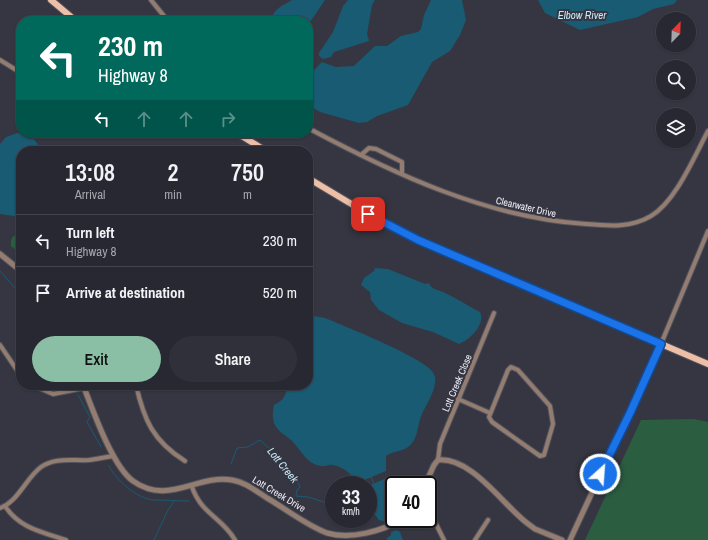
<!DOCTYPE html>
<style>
:root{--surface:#282832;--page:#30303a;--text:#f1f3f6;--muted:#a5a6ac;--line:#44444d;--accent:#8abfa5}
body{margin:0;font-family:"Archivo Narrow",sans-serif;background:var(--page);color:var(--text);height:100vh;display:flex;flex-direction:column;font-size:15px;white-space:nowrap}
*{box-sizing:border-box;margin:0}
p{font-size:13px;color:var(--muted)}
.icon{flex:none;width:22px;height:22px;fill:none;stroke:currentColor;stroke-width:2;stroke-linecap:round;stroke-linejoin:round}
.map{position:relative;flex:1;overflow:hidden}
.panel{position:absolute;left:16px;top:146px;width:297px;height:244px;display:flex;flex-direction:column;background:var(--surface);border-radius:16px;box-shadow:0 1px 3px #0004,0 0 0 1px var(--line)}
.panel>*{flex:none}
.hud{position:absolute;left:16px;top:16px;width:297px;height:122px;border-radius:16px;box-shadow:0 1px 3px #0004,0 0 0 1px var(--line);background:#00695c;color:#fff;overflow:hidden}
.needle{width:26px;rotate:23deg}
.fabs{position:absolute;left:656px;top:12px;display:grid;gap:8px}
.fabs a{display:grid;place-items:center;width:40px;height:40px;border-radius:50%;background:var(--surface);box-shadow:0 1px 3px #0004,0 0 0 1px var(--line);font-size:20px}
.speed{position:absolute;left:325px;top:476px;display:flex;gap:8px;font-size:20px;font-weight:700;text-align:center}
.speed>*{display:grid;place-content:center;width:52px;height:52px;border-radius:50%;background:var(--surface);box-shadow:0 1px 3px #0004,0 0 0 1px var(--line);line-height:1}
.speed small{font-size:10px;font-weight:400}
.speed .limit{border:2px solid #111;border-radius:6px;background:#fff;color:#111}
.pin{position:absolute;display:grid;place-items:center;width:34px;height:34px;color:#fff;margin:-17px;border-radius:8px;box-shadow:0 2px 6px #0006}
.me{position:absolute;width:44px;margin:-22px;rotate:26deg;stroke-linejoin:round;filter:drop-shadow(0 0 3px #0008)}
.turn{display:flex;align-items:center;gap:14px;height:84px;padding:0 16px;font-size:18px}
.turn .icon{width:52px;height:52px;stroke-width:2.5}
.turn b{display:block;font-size:28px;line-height:34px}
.lanes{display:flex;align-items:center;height:38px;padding:0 16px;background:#0003;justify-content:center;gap:20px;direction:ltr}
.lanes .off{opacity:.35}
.eta{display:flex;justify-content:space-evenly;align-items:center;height:68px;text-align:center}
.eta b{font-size:24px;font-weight:600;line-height:28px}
.action{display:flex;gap:8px;margin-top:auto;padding:8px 16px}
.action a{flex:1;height:46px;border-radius:24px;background:var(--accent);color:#111;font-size:16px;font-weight:600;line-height:46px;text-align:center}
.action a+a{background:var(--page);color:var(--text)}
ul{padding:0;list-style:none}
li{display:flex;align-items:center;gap:12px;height:52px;padding:0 16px;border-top:1px solid var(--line)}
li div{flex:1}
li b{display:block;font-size:15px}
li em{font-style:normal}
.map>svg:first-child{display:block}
.green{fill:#2b5d41}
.water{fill:#185b73}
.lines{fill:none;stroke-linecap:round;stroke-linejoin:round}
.stream{stroke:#185b73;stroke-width:1}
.minor-casing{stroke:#53535e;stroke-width:6}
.tertiary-casing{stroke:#53535e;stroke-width:7}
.primary-casing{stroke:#53535e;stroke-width:8}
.minor{stroke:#937c70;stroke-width:4}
.tertiary{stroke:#937c70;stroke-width:5}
.primary{stroke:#eebfa7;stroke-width:6}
.route-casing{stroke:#114b97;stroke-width:10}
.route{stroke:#1a73e8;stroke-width:7}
.labels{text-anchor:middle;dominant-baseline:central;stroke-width:4;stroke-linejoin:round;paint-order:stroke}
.street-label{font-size:10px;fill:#ecebf4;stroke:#363642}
.water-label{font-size:11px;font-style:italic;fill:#c7eaf9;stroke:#363642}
</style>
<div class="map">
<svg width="708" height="540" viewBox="0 0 708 540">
<rect width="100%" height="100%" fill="#363642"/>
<g class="green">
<path d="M21 233V255L11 246C10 238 13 235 21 233Z"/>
<polygon points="694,419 708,422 708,540 585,540 641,420"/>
</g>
<g class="water">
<path d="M292 0H325L308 25V21H271C273 9 282 6 292 0Z"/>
<polygon points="348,0 375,0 372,5 367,34 369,41 334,52 331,57 323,59 319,56 319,53 333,32 343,6"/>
<polygon points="431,0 462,0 466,20 460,35 450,51 432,62 408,105 377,116 367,122 359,123 320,112 308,105 308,76 322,62 336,67 354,66 375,46 387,46 401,36 418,32 421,29 424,15"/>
<polygon points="538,0 677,0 674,4 653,9 638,17 580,30 545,13"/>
<path d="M17 133C30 135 36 139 42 151H21V217L0 214V144L6 137Z"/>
<path d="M375 268 388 269 425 284 429 283C431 290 440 290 445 293 458 299 468 306 480 312 486 325 469 340 459 344L433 332 402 323 379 310 371 300 370 292 361 285 364 278 374 271Z"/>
<path d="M313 316 325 318C344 326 428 359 434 374 439 386 427 403 422 414 417 424 419 439 408 447 402 452 392 451 386 456V471L357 483C352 474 344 467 333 465 329 464 325 467 321 466 306 464 300 448 291 440 284 434 278 432 274 423 272 416 273 411 274 405 284 400 286 396 287 385H308V317Z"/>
<path d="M389 477C393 493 399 512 386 522L379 520 368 505V486Z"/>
<polygon points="396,530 400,532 403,540 387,540 387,538 391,535 391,532"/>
</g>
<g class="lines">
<g class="stream">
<polyline points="0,271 14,287 21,291"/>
<polyline points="78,395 90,417 87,422 101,447"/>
<path d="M231 464 237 448 248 447 260 440C268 447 275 454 283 461 287 465 289 473 293 477 296 481 298 481 300 487L297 490 296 496 308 497 334 505"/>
<path d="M109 466C116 480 138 500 155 500 166 500 177 501 189 501"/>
<polyline points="371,476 374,484"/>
<polyline points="154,540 168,510 175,500"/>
</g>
<g class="minor-casing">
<g id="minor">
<polyline points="151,0 168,21"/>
<polyline points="0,60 21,73"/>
<path d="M308 128C394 174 488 218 586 224 609 226 631 228 651 216 676 201 694 157 708 131"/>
<polyline points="361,155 369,148 376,149 402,162 402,173"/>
<polyline points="661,344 708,231"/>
<polyline points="0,345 21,376"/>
<polygon points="511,367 518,370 550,406 553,424 544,455 540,456 492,422 489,417 508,370"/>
<polyline points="32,385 53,394 84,388"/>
<path d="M136 385C144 420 153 441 185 461"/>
<polyline points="458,399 490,413"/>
<polyline points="438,460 440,444 494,313"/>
<path d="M192 487C202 515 222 517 235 540"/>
<polyline points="428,494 433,499 428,511"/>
<path d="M5 506C19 528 42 532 66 540"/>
<path d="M0 508C18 502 26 478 41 467 55 457 73 461 89 460 97 459 106 457 114 456"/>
<polyline points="428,515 435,522 444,540"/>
<polyline points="475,540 488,520"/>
</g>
</g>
<g class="tertiary-casing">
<g id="tertiary">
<polyline points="0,254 21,271"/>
<path d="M83 385C93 410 112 466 133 481 168 506 197 474 232 480 245 482 256 491 267 498 286 509 306 525 327 533 351 540 382 531 403 519"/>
<path d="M425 485 434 465 438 460C472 457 503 505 527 523L535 529 562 540"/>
<polyline points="570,540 661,344"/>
</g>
</g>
<g class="primary-casing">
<g id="primary">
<polyline points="51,0 76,21"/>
<polyline points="237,133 266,151"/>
<polyline points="308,178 368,214 418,240 708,364"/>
</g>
</g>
<use href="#minor" class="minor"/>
<use href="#tertiary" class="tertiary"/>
<use href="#primary" class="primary"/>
</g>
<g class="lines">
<g class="route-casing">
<polyline id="route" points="368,214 418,240 661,344 630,413 600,474"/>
</g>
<use href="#route" class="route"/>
</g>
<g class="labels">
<g class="street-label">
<text transform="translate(526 207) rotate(13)">Clearwater Drive</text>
<text transform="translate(457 383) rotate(-67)">Lott Creek Close</text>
<text transform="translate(279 494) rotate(31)">Lott Creek Drive</text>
</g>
<g class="water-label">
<text x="582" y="15">Elbow River</text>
<text transform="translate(283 465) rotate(51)">Lott Creek</text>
</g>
</g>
</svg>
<div class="fabs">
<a><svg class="needle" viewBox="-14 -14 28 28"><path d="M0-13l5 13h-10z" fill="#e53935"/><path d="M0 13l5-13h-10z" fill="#a5a6ac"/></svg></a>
<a><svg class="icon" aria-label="search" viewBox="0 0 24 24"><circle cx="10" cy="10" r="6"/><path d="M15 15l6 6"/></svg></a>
<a><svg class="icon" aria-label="layers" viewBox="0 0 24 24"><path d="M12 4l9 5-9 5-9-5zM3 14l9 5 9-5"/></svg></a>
</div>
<div class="speed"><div>33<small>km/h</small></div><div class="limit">40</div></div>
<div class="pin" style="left:368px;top:214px;background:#d93025"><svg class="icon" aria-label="arrive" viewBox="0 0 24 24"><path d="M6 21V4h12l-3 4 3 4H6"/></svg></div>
<svg class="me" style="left:600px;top:474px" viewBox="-20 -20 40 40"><circle r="17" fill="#1a73e8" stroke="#fff" stroke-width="3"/><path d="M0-11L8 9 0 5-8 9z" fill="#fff"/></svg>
<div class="hud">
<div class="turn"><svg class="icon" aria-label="left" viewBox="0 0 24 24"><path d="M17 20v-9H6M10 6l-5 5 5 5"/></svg><div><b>230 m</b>Highway 8</div></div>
<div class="lanes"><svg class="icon" aria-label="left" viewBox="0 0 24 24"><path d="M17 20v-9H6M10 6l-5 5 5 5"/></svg><svg class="icon off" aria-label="ahead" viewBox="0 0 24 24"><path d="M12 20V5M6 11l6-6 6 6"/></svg><svg class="icon off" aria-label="ahead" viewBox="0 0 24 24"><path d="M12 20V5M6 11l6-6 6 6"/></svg><svg class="icon off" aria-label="right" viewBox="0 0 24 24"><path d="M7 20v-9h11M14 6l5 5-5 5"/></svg></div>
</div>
<section class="panel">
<div class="eta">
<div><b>13:08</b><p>Arrival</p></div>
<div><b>2</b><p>min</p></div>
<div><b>750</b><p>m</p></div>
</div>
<ul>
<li><svg class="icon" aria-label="left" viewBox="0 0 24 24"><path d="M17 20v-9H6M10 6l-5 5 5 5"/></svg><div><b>Turn left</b><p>Highway 8</p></div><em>230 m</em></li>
<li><svg class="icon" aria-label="arrive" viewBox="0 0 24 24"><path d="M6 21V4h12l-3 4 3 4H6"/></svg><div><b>Arrive at destination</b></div><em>520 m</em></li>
</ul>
<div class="action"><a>Exit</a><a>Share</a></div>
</section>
</div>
